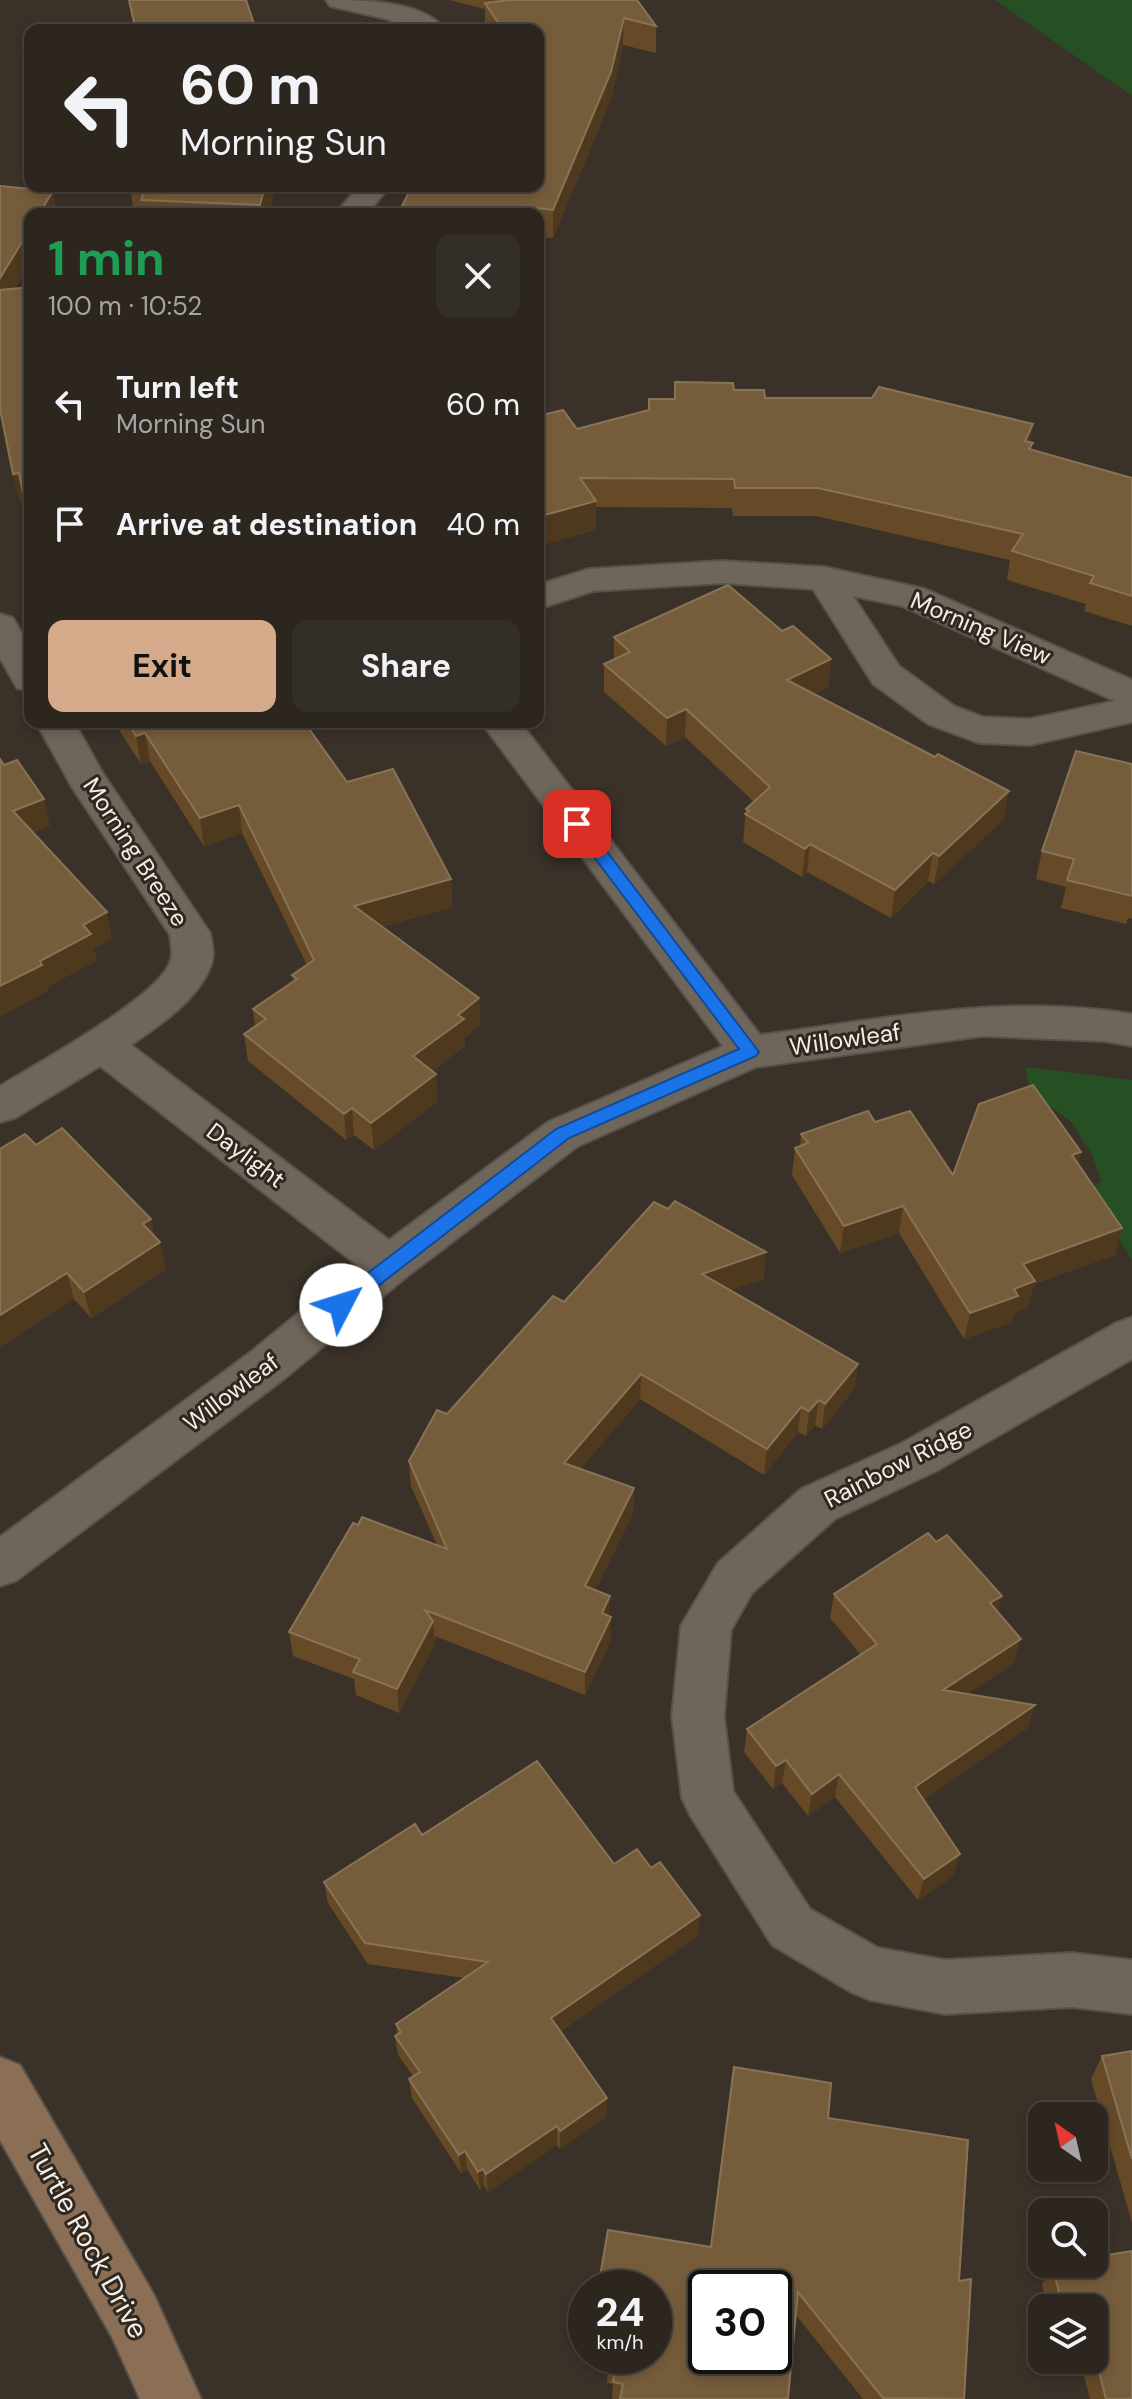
<!DOCTYPE html>
<meta charset="utf-8">
<style>
:root{--surface:#2c261f;--page:#342e28;--text:#f1f3f6;--muted:#a6a5a4;--line:#48433d;--accent:#d6ab8b}
body{margin:0;font-family:"DM Sans",sans-serif;background:var(--page);color:var(--text);height:100vh;display:flex;flex-direction:column;font-size:30px;white-space:nowrap}
*{box-sizing:border-box;margin:0}
p{font-size:26px;color:var(--muted)}
.icon{flex:none;width:44px;height:44px;fill:none;stroke:currentColor;stroke-width:2;stroke-linecap:round;stroke-linejoin:round}
.map{position:relative;flex:1;overflow:hidden}
.side{position:absolute;left:24px;top:208px;width:520px;height:520px;display:flex;flex-direction:column;background:var(--surface);border-radius:16px;box-shadow:0 4px 12px #0003,0 0 0 2px var(--line)}
.side>*{flex:none}
.guide{position:absolute;left:24px;top:24px;width:520px;height:168px;border-radius:16px;box-shadow:0 4px 12px #0003,0 0 0 2px var(--line);background:#2c261f;color:var(--text);overflow:hidden}
.needle{width:52px;rotate:326deg}
.controls{position:absolute;left:1028px;top:2102px;display:grid;gap:16px}
.controls a{display:grid;place-items:center;width:80px;height:80px;border-radius:16px;background:var(--surface);box-shadow:0 4px 12px #0003,0 0 0 2px var(--line);font-size:40px}
.speed{position:absolute;left:568px;top:2270px;display:flex;gap:16px;font-size:40px;font-weight:700;text-align:center}
.speed>*{display:grid;place-content:center;width:104px;height:104px;border-radius:50%;background:var(--surface);box-shadow:0 4px 12px #0003,0 0 0 2px var(--line);line-height:1}
.speed small{font-size:20px;font-weight:400}
.speed .limit{border:4px solid #111;border-radius:12px;background:#fff;color:#111}
.pin{position:absolute;display:grid;place-items:center;width:68px;height:68px;color:#fff;margin:-34px;border-radius:16px;box-shadow:0 4px 12px #0006}
.me{position:absolute;width:88px;margin:-44px;rotate:50deg;stroke-linejoin:round;filter:drop-shadow(0 0 6px #0008)}
.turn{display:flex;align-items:center;gap:28px;height:168px;padding:0 24px;font-size:36px}
.turn .icon{width:104px;height:104px;stroke-width:2.5}
.turn b{display:block;font-size:56px;line-height:68px}
.round{display:grid;place-items:center;flex:none;width:84px;height:84px;border-radius:16px;background:var(--page)}
.summary{display:flex;align-items:center;justify-content:space-between;height:136px;padding:0 24px}
h1{font-size:48px;font-weight:700;line-height:60px;color:#1e9e55}
.cta{display:flex;gap:16px;margin-top:auto;padding:16px 24px}
.cta a{flex:1;height:92px;border-radius:16px;background:var(--accent);color:#111;font-size:32px;font-weight:700;line-height:92px;text-align:center}
.cta a+a{background:var(--page);color:var(--text)}
ul{padding:0;list-style:none}
li{display:flex;align-items:center;gap:24px;height:120px;padding:0 24px}
li div{flex:1}
li b{display:block;font-size:30px}
li em{font-style:normal}
.map>svg:first-child{display:block}
.green{fill:#264f24}
.lines{fill:none;stroke-linecap:round;stroke-linejoin:round}
.street-casing{stroke:#585149;stroke-width:4}
.secondary-casing{stroke:#585149;stroke-width:4}
.street{fill:#6f665b;fill-rule:evenodd}
.secondary{fill:#8a6e55;fill-rule:evenodd}
.wall{fill:#664a27}
.shaded-wall{fill:#4e391f}
.building{fill:#755c3b;stroke:#897356;stroke-width:2;fill-rule:evenodd}
.route{fill:#1a73e8;stroke:#114b97;stroke-width:2}
.labels{text-anchor:middle;dominant-baseline:central;stroke-width:6;stroke-linejoin:round;paint-order:stroke}
.street-label{font-size:24px;fill:#f3eee8;stroke:#30281f}
.near-street-label{font-size:28px;fill:#f3eee8;stroke:#30281f}
</style>
<div class="map">
<svg width="1132" height="2399" viewBox="0 0 1132 2399">
<rect width="100%" height="100%" fill="#3a3229"/>
<g class="green">
<polygon points="995,0 1132,0 1132,96"/>
<polygon points="1025,1067 1132,1080 1132,1260 1088,1190 1101,1181 1092,1154 1070,1121 1031,1092"/>
</g>
<g class="lines">
<g class="street-casing">
<g id="street">
<path d="M326 0C359 0 424 0 445 30H409L387 19 330 6Z"/>
<polygon points="359,186 390,186 367,214 335,214"/>
<path d="M722 561 824 567 925 589 1132 680V722L1030 745 979 743 928 724 873 684 813 589 722 583 593 591 538 609V585L589 569ZM853 596 902 606 1115 701 1030 719 983 717 954 706 899 666Z"/>
<polygon points="0,614 13,618 30,647 30,691 17,688 0,658"/>
<path d="M36 722H74L102 772 210 933C212 943 215 955 211 965 198 1000 161 1024 131 1045L389 1240 548 1122 723 1046 481 722H520L760 1035C883 1019 1008 993 1132 1014V1046L1104 1041 982 1036 756 1067 578 1146 405 1278 284 1379 17 1580 0 1586V1537L252 1351 357 1265 100 1066 15 1118 0 1122V1086C38 1063 151 1001 169 965 174 956 171 945 170 935L72 787Z"/>
<polygon points="1132,1317 1132,1359 936,1471 835,1519 752,1593 731,1630 724,1716 733,1791 810,1909 878,1948 945,1960 1072,1953 1132,1960 1132,2014 1072,2007 945,2014 870,2000 851,1992 772,1945 690,1815 682,1798 672,1716 681,1626 718,1563 801,1489 902,1443 1116,1323"/>
</g>
</g>
<g class="secondary-casing">
<polygon id="secondary" points="0,2057 20,2065 154,2295 201,2399 140,2399 112,2337 0,2140"/>
</g>
<use href="#street" class="street"/>
<use href="#secondary" class="secondary"/>
</g>
<g class="wall">
<polygon points="128,0 246,0 256,30 134,30"/>
<polygon points="450,0 637,0 656,26 656,53 623,45 611,99 553,238 538,237 538,214 398,214 538,186 538,30 485,30 485,9"/>
<polygon points="0,186 16,288 30,287 30,527 24,501 19,502"/>
<polygon points="130,186 286,186 284,194 274,193 268,214 134,214"/>
<polygon points="675,382 734,390 765,398 1030,442 1031,450 1132,478 1132,626 1084,611 1086,604 1007,580 1010,560 816,516 733,516 732,508 596,507 595,530 541,545 538,540 538,416 577,429 649,410 674,399"/>
<polygon points="782,631 831,659 828,687 814,694 1004,819 934,884 928,881 891,918 807,872 802,877 743,842 746,809 754,802 685,737 666,746 604,692 604,664 614,660 614,637"/>
<polygon points="114,722 304,722 347,782 451,879 452,907 382,927 479,998 480,1025 464,1038 465,1046 432,1071 438,1101 374,1150 354,1135 346,1140 248,1061 244,1034 255,1027 253,1009 293,981 292,975 307,965 242,833 204,846 150,761 141,764"/>
<polygon points="1132,764 1132,919 1128,918 1126,924 1061,908 1066,887 1036,879 1042,851"/>
<polygon points="875,1122 953,1175 1081,1152 1078,1164 1115,1255 1034,1284 1028,1307 1014,1313 1012,1322 964,1339 899,1233 840,1253 792,1175 795,1148 800,1146 801,1134"/>
<polygon points="36,1145 151,1219 155,1237 166,1269 91,1318 74,1299 0,1347 0,1149"/>
<polygon points="764,1279 730,1290 858,1364 854,1389 822,1429 815,1425 806,1436 798,1432 764,1475 640,1399 580,1469 634,1488 633,1513 595,1590 609,1616 611,1617 611,1640 585,1695 435,1636 435,1644 399,1713 356,1695 354,1679 293,1656 289,1632 437,1545 411,1486 409,1461 447,1414 564,1302"/>
<polygon points="834,1594 998,1612 1014,1663 967,1694 1035,1705 1027,1728 923,1800 953,1876 918,1900 835,1797 808,1816 782,1783 773,1789 744,1752 747,1729 861,1655 830,1618"/>
<polygon points="422,1835 614,1864 698,1936 561,2031 607,2098 606,2117 560,2149 557,2145 488,2192 484,2186 480,2190 467,2169 461,2173 412,2098 409,2079 413,2076 398,2055 395,2036 397,2035 396,2024 464,1978 368,1964 328,1903 324,1882"/>
<polygon points="1132,2051 1132,2223 1091,2079 1102,2056"/>
<polygon points="734,2067 828,2118 959,2281 964,2399 863,2399 796,2315 788,2399 612,2399 613,2384 607,2383 608,2365 710,2247"/>
<polygon points="1132,2251 1132,2399 1090,2399 1080,2360 1094,2360 1094,2308 1048,2308 1042,2284 1052,2265 1094,2264 1094,2257"/>
</g>
<g class="shaded-wall">
<polygon points="624,18 623,45 611,99 553,238 553,210"/>
<polygon points="265,186 273,186 274,193 268,214 260,214 260,205"/>
<polygon points="53,191 57,214 39,214"/>
<polygon points="30,229 30,264 0,315 0,278"/>
<polygon points="1033,424 1029,453 1025,441"/>
<polygon points="19,473 24,501 19,502 13,474"/>
<polygon points="596,501 595,530 541,545 541,516"/>
<polygon points="831,659 828,687 785,708 787,680"/>
<polygon points="686,709 685,737 666,746 667,718"/>
<polygon points="145,733 150,761 141,764 136,736"/>
<polygon points="1009,791 1004,819 934,884 939,856"/>
<polygon points="44,799 50,826 19,838 13,811"/>
<polygon points="239,805 242,833 204,846 200,818"/>
<polygon points="810,844 807,872 802,877 805,849"/>
<polygon points="933,853 928,881 891,918 895,890"/>
<polygon points="451,879 452,907 357,934 354,906"/>
<polygon points="107,912 112,939 94,949 97,961 47,987 48,991 0,1017 0,986 40,961 83,925"/>
<polygon points="479,998 480,1025 464,1038 465,1046 415,1083 413,1056 458,1015"/>
<polygon points="436,1074 438,1101 374,1150 371,1123"/>
<polygon points="352,1108 354,1135 346,1140 344,1114"/>
<polygon points="1081,1152 1074,1180 1072,1155"/>
<polygon points="903,1206 899,1233 840,1253 844,1226"/>
<polygon points="151,1219 157,1245 160,1242 166,1269 91,1318 84,1292 143,1224"/>
<polygon points="1122,1228 1115,1255 1034,1284 1028,1307 1014,1313 1012,1322 964,1339 970,1313 1023,1264"/>
<polygon points="766,1252 764,1279 700,1300 702,1274"/>
<polygon points="67,1273 74,1299 0,1347 0,1315"/>
<polygon points="858,1364 854,1389 822,1429 825,1404"/>
<polygon points="641,1374 640,1399 564,1488 564,1463"/>
<polygon points="819,1400 815,1425 806,1436 809,1411"/>
<polygon points="801,1407 798,1432 764,1475 767,1449"/>
<polygon points="634,1488 633,1513 585,1610 585,1586"/>
<polygon points="610,1596 609,1620 602,1613"/>
<polygon points="1002,1596 996,1620 990,1603"/>
<polygon points="611,1617 611,1640 585,1695 585,1672"/>
<polygon points="433,1621 435,1644 399,1713 397,1689"/>
<polygon points="1021,1639 1014,1663 937,1714 943,1690"/>
<polygon points="1035,1705 1027,1728 910,1809 915,1787"/>
<polygon points="786,1760 782,1783 773,1789 776,1766"/>
<polygon points="839,1774 835,1797 808,1816 812,1794"/>
<polygon points="960,1854 953,1876 918,1900 924,1879"/>
<polygon points="700,1915 698,1936 552,2037 551,2018"/>
<polygon points="607,2098 606,2117 560,2149 560,2131"/>
<polygon points="557,2126 557,2145 488,2192 486,2174"/>
<polygon points="465,2151 467,2169 461,2173 459,2155"/>
<polygon points="483,2169 484,2186 480,2190 478,2172"/>
</g>
<g class="building">
<polygon points="129,0 246,0 256,30 136,30"/>
<polygon points="510,0 637,0 656,26 624,18 611,72 553,210 538,208 535,214 398,214 412,186 538,186 538,30 503,30 485,3"/>
<polygon points="0,186 53,191 39,214 30,214 30,229 0,278"/>
<polygon points="130,186 265,186 260,205 141,200 146,187"/>
<polygon points="30,287 30,508 24,498 19,473 13,474 0,409 0,290"/>
<polygon points="675,382 733,383 734,390 764,390 765,398 872,398 879,387 1033,424 1025,441 1033,443 1029,449 1132,478 1132,596 1090,583 1094,576 1012,551 1023,534 818,488 735,488 734,479 580,478 596,501 541,516 538,512 538,416 563,410 577,429 649,410 649,399 675,399"/>
<polygon points="728,585 782,631 793,626 831,659 787,680 935,757 938,754 1009,791 939,856 933,853 895,890 810,844 805,849 745,814 749,811 746,809 770,787 686,709 667,718 604,664 630,652 614,637"/>
<polygon points="127,722 304,722 347,782 393,769 451,879 354,906 479,998 458,1015 464,1019 413,1056 436,1074 371,1123 352,1108 344,1114 244,1034 266,1019 253,1009 297,979 292,975 314,960 239,805 200,818 145,733 136,736"/>
<polygon points="1076,751 1132,764 1132,896 1067,880 1074,859 1042,851"/>
<polygon points="0,759 4,765 17,760 44,799 13,811 107,912 83,925 91,934 40,961 42,965 0,986"/>
<polygon points="1033,1085 1081,1152 1072,1155 1122,1228 1023,1264 1035,1281 1014,1289 1018,1296 970,1313 903,1206 844,1226 795,1148 808,1143 801,1134 868,1111 875,1122 910,1111 953,1175 979,1104"/>
<polygon points="62,1128 151,1219 143,1224 160,1242 84,1292 67,1273 0,1315 0,1149 25,1134 36,1145"/>
<polygon points="675,1201 766,1252 702,1274 858,1364 825,1404 819,1400 809,1411 801,1407 767,1449 641,1374 564,1463 634,1488 585,1586 610,1596 602,1613 611,1617 585,1672 425,1610 433,1621 397,1689 353,1672 360,1659 289,1632 353,1523 358,1525 362,1517 447,1549 409,1461 437,1410 447,1414 553,1296 564,1302 654,1202 668,1209"/>
<polygon points="928,1533 936,1542 947,1535 1002,1596 990,1603 1021,1639 943,1690 1035,1705 915,1787 960,1854 924,1879 839,1774 812,1794 786,1760 776,1766 747,1729 877,1644 834,1594"/>
<polygon points="537,1761 614,1864 637,1849 651,1868 660,1862 700,1915 551,2018 607,2098 560,2131 557,2126 486,2174 483,2169 478,2172 465,2151 459,2155 409,2079 420,2072 395,2036 401,2032 396,2024 488,1962 365,1943 324,1882 415,1824 422,1835"/>
<polygon points="1132,2051 1132,2159 1102,2056"/>
<path d="M734 2067 831 2083 828 2118 968 2140 959 2281 971 2279 964 2399 883 2398 798 2292 788 2399H620L623 2384 613 2382 615 2367 608 2365 609 2356H654V2288H598L608 2230 711 2247ZM706 2288H774V2356H706Z"/>
<polygon points="1132,2251 1132,2399 1106,2399 1094,2352 1094,2308 1063,2308 1052,2265 1094,2264 1094,2257"/>
</g>
<polygon class="route" points="577,818 583,820 759,1052 756,1056 569,1138 347,1310 334,1310 331,1305 334,1299 556,1129 739,1049 572,828 572,820"/>
<g class="labels">
<g class="street-label">
<text transform="translate(981 628) rotate(23)">Morning View</text>
<text transform="translate(136 852) rotate(57)">Morning Breeze</text>
<text transform="translate(845 1039) rotate(-8)">Willowleaf</text>
<text transform="translate(246 1155) rotate(37)">Daylight</text>
<text transform="translate(231 1392) rotate(-37)">Willowleaf</text>
<text transform="translate(898 1464) rotate(-27)">Rainbow Ridge</text>
</g>
<g class="near-street-label">
<text transform="translate(88 2241) rotate(61)">Turtle Rock Drive</text>
</g>
</g>
</svg>
<div class="controls">
<a><svg class="needle" viewBox="-14 -14 28 28"><path d="M0-13l5 13h-10z" fill="#e53935"/><path d="M0 13l5-13h-10z" fill="#a6a5a4"/></svg></a>
<a><svg class="icon" aria-label="search" viewBox="0 0 24 24"><circle cx="10" cy="10" r="6"/><path d="M15 15l6 6"/></svg></a>
<a><svg class="icon" aria-label="layers" viewBox="0 0 24 24"><path d="M12 4l9 5-9 5-9-5zM3 14l9 5 9-5"/></svg></a>
</div>
<div class="speed"><div>24<small>km/h</small></div><div class="limit">30</div></div>
<div class="pin" style="left:577px;top:824px;background:#d93025"><svg class="icon" aria-label="arrive" viewBox="0 0 24 24"><path d="M6 21V4h12l-3 4 3 4H6"/></svg></div>
<svg class="me" style="left:341px;top:1305px" viewBox="-20 -20 40 40"><circle r="19" fill="#fff"/><path d="M0-13L10 11 0 6-10 11z" fill="#1a73e8"/></svg>
<div class="guide">
<div class="turn"><svg class="icon" aria-label="left" viewBox="0 0 24 24"><path d="M17 20v-9H6M10 6l-5 5 5 5"/></svg><div><b>60 m</b>Morning Sun</div></div>
</div>
<section class="side">
<div class="summary"><div><h1>1 min</h1><p>100 m · 10:52</p></div><a class="round"><svg class="icon" aria-label="close" viewBox="0 0 24 24"><path d="M6 6l12 12M18 6L6 18"/></svg></a></div>
<ul>
<li><svg class="icon" aria-label="left" viewBox="0 0 24 24"><path d="M17 20v-9H6M10 6l-5 5 5 5"/></svg><div><b>Turn left</b><p>Morning Sun</p></div><em>60 m</em></li>
<li><svg class="icon" aria-label="arrive" viewBox="0 0 24 24"><path d="M6 21V4h12l-3 4 3 4H6"/></svg><div><b>Arrive at destination</b></div><em>40 m</em></li>
</ul>
<div class="cta"><a>Exit</a><a>Share</a></div>
</section>
</div>
